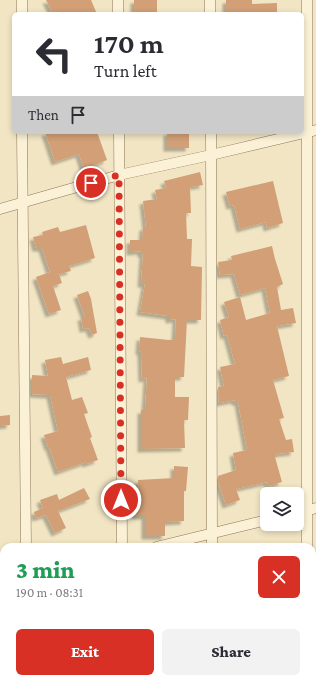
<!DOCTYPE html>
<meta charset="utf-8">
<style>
:root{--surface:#fff;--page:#f2f2f3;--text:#2b2b33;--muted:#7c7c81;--accent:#d93025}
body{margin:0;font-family:"Crimson Pro",serif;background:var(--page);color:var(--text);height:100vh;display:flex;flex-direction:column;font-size:15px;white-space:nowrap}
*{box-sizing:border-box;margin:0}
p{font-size:13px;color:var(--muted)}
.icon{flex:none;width:22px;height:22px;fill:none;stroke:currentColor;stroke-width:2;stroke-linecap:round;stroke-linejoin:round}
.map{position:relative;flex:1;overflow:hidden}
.panel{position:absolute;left:0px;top:543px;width:316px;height:140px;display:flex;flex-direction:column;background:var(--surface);border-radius:12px 12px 0 0;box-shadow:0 2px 6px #0003}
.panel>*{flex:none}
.hud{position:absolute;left:12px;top:12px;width:292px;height:122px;border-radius:6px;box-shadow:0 2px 6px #0003;background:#fff;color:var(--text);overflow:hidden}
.controls{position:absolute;left:260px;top:487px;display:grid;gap:8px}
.controls a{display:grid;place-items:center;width:44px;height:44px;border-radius:6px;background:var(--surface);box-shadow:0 2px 6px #0003;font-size:20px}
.pin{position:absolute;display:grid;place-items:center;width:34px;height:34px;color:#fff;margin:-17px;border:2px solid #fff;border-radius:50%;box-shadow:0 1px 4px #0007}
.me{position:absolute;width:44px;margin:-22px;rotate:0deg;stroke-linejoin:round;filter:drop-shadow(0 0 3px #0008)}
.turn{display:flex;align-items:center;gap:14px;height:84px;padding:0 16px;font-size:18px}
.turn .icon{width:52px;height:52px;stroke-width:2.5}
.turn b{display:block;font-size:28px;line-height:34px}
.then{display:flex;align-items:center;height:38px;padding:0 16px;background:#0003;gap:8px;font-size:15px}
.round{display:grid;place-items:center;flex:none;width:42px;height:42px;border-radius:6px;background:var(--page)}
.overview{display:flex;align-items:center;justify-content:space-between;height:68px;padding:0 16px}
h1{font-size:24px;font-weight:800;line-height:30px;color:#1e9e55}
.button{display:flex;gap:8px;margin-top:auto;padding:8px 16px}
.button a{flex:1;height:46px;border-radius:6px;background:var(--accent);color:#fff;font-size:16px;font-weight:800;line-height:46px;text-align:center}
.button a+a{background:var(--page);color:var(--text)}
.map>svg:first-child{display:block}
.building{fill:#d29f76;filter:url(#shadow)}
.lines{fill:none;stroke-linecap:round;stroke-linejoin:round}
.street-casing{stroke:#8d7658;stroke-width:11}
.street{stroke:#fbf1d7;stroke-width:10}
.route{stroke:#d93025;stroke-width:7;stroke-dasharray:0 12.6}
</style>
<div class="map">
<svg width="316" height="683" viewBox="0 0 316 683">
<defs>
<filter id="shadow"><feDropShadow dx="-3.5" dy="3.5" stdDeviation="1" flood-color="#0004"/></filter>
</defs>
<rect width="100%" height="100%" fill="#f1e5c3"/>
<g class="building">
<polygon points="46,0 91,0 97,14 53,14"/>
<polygon points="134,0 157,0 157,13 134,14"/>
<polygon points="226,0 252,0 252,4 277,3 277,14 226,14"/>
<polygon points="45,132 97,132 107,160 84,169 79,154 55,162"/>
<rect x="167" y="132" width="22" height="16"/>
<polygon points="200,172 203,185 190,187 191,213 186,213 187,239 192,239 191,266 202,267 201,320 187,320 184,377 175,377 175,397 189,397 188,420 184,420 185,448 141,449 141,410 145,410 147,378 142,379 141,352 139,351 140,337 169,340 175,339 176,319 169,320 169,316 140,312 145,284 141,284 143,254 141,254 141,251 130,252 130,240 142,240 143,227 146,227 143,201 157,199 155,190 166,188 164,181"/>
<polygon points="273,181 283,223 267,228 266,222 240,229 234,205 230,206 226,192"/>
<polygon points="86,225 95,258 69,266 71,271 59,274 62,283 53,286 61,310 49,314 36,277 50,272 42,248 36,248 33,237 43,235 42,232 58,227 60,232"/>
<polygon points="272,246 275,259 283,284 277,287 281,310 293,308 296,323 277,326 289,376 273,380 284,418 279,419 286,440 292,439 294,452 276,454 277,457 275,457 282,482 268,486 267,482 236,489 240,500 226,505 218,482 218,476 236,470 233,453 247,450 238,402 235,402 235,400 219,403 218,387 224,386 220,367 235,364 227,335 224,336 220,320 229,317 224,302 240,297 246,320 270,313 265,288 240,295 234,274 220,275 218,262 232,260 231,256"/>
<polygon points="88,291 91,299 97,333 92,335 89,328 83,329 81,317 85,317 77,295"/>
<polygon points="61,357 63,364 88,357 91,370 66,377 72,400 82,397 88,413 84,414 92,437 90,438 98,460 86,464 86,462 58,472 49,447 48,447 44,435 58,431 50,395 32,394 32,375 48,376 45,360"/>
<polygon points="10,415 10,425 0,426 0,416"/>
<polygon points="174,466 188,467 186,491 184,491 184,521 165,522 165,536 145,536 145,516 135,516 136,503 139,503 138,480 174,478"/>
<polygon points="84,488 90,499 58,511 66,528 55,533 46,515 36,518 34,512 43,508 40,500 57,494 59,500"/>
</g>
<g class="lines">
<g class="street-casing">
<g id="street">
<polyline points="22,0 22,14"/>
<polyline points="118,0 118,14"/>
<polyline points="210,0 210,14"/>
<polyline points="307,0 307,547"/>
<polyline points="22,132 26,547"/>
<polyline points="119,132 122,547"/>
<polyline points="211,132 212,547"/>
<polyline points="0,209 119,175 211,155 316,130"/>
<polyline points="297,513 316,508"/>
<polyline points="156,547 267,520"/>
<polyline points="0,584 4,583"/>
<polyline points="212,679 212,683"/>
<polyline points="307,679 307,683"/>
<polyline points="25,683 25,679"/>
<polyline points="122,683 122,679"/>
</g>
</g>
<use href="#street" class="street"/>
</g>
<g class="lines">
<polyline class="route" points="91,183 119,175 121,500"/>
</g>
</svg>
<div class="controls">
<a><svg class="icon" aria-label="layers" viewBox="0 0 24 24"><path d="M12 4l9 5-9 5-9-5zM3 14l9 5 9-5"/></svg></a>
</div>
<div class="pin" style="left:91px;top:183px;background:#d93025"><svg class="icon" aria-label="arrive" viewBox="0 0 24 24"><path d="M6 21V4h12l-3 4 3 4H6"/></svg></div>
<svg class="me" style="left:121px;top:500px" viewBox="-20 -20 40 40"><circle r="17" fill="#d93025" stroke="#fff" stroke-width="3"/><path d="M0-11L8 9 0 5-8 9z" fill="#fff"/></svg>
<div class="hud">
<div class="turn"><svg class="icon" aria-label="left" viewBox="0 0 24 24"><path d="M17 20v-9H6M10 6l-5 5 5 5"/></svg><div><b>170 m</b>Turn left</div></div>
<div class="then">Then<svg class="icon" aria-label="arrive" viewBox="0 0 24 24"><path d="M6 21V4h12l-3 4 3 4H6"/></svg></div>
</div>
<section class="panel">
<div class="overview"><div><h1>3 min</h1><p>190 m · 08:31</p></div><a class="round" style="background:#d93025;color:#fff"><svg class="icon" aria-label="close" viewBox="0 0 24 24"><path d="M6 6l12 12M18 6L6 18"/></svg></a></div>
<div class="button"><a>Exit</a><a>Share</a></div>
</section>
</div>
